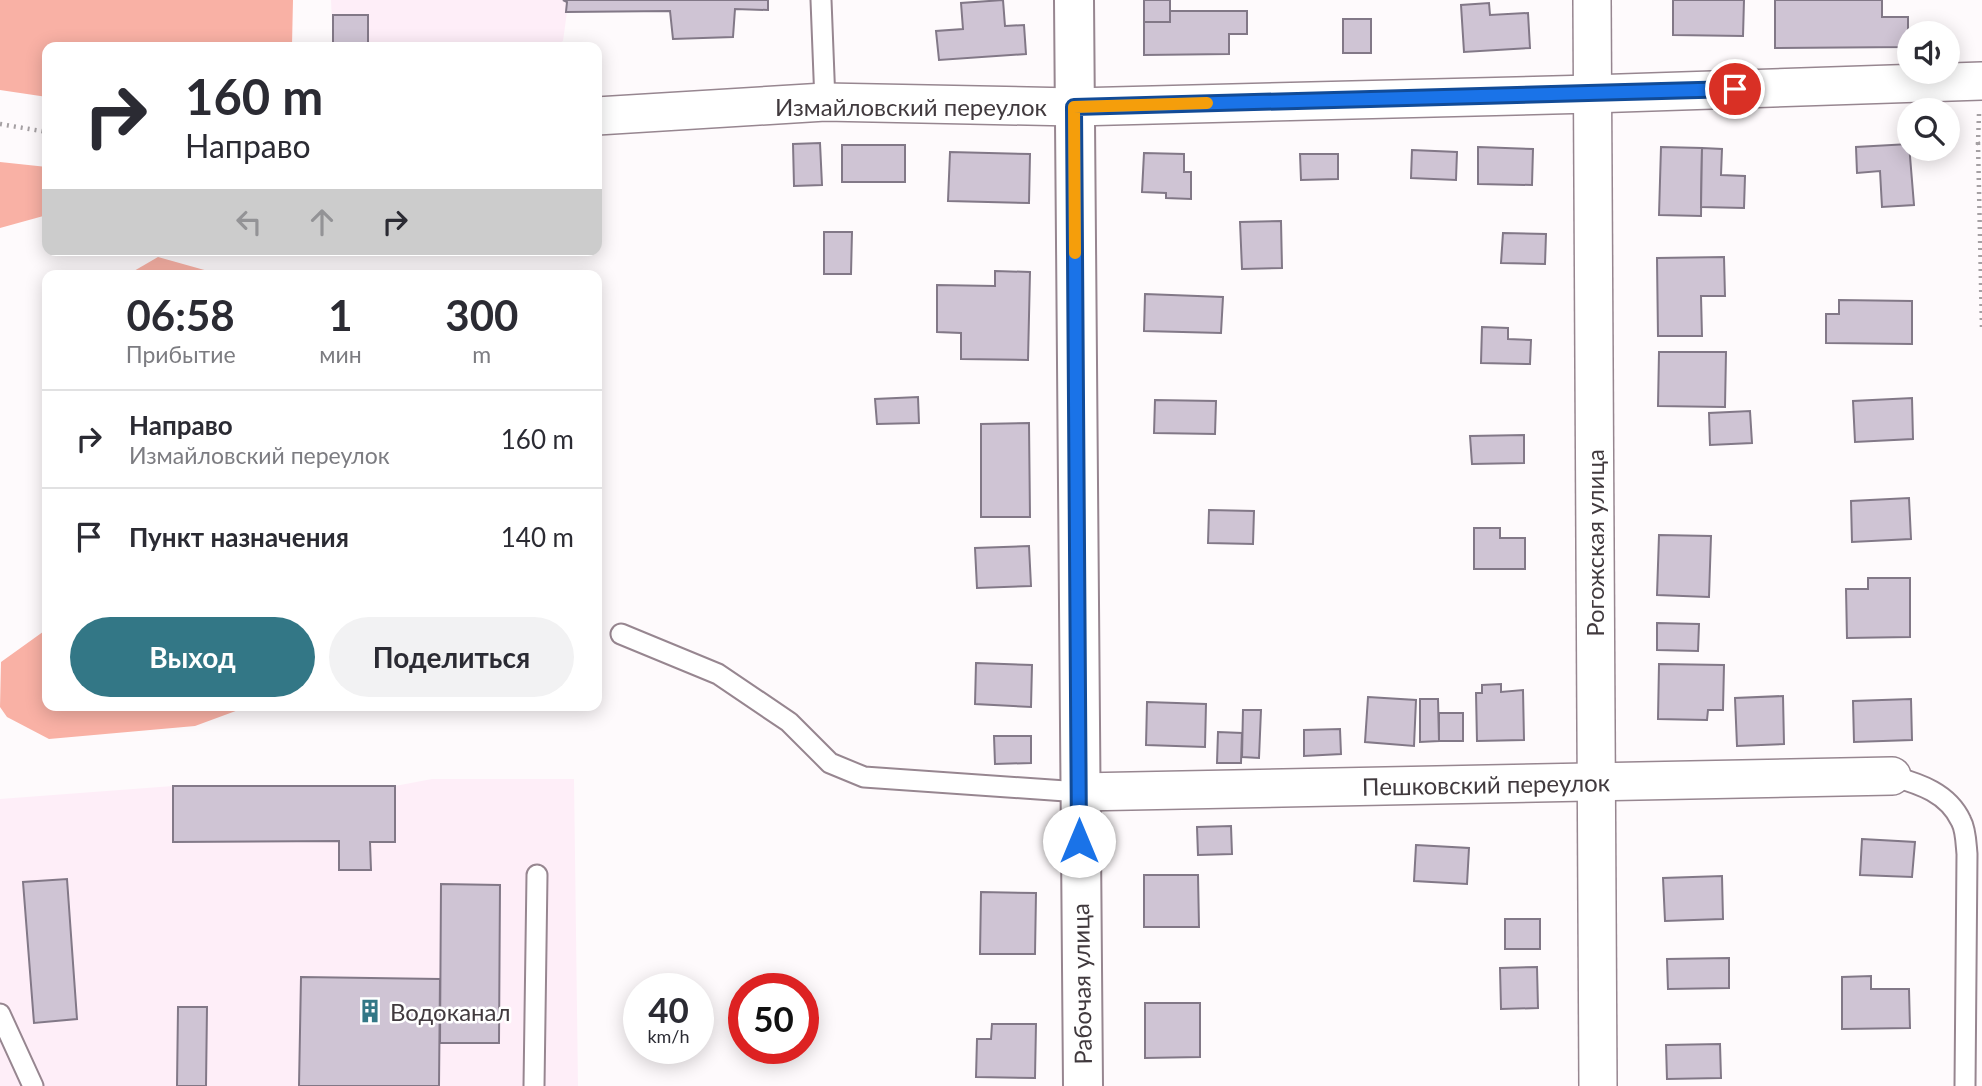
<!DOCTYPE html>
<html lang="ru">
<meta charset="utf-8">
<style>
:root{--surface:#fff;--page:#f2f2f3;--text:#2b2b33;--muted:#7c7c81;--line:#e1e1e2;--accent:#337786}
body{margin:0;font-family:Lato,sans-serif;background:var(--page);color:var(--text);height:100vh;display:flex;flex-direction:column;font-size:26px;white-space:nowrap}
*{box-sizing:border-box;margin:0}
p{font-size:23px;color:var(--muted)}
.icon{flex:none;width:38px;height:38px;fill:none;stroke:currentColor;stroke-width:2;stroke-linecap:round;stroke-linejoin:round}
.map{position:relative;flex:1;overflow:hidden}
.side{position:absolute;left:42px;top:270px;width:560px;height:441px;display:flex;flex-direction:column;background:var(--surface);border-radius:14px;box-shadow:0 4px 18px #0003}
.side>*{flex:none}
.guide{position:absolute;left:42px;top:42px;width:560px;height:214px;border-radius:14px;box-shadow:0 4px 18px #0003;background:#fff;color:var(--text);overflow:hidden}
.controls{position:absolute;left:1897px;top:21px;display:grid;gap:14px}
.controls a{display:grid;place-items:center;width:63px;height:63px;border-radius:50%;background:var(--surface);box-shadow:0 4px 18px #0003;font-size:35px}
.speed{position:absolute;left:623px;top:973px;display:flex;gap:14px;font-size:35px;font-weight:700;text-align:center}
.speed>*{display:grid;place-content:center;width:91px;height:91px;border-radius:50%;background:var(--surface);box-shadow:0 4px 18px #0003;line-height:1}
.speed small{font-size:18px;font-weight:400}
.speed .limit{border:10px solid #d22;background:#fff;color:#111}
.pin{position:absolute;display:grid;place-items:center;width:60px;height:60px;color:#fff;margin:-30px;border:4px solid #fff;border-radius:50%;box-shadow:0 2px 7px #0007}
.me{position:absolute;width:77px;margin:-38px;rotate:0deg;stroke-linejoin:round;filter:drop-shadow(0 0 5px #0008)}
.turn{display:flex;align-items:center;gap:24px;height:147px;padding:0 28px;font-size:32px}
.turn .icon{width:91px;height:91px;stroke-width:2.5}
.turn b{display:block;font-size:49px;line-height:60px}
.lanes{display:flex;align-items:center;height:66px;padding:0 28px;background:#0003;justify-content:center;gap:35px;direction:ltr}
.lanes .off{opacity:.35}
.eta{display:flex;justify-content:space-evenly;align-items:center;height:119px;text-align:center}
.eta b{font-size:42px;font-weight:700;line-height:49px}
.primary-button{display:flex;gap:14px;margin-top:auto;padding:14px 28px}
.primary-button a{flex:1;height:80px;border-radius:42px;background:var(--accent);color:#fff;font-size:28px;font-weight:700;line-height:80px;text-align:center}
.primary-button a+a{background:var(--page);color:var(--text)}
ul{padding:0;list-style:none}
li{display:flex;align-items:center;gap:21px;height:98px;padding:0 28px;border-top:2px solid var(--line)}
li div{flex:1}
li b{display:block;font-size:26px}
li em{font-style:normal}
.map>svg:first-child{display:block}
.built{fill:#feeef8}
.forest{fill:#f9b1a5}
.building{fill:#cfc4d4;stroke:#827887;stroke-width:2}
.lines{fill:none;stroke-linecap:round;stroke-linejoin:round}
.service-casing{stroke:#978690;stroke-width:23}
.minor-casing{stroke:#978690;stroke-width:40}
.secondary-casing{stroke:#978690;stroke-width:42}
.path{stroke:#a5a0a3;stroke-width:4.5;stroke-dasharray:2 5;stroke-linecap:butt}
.service{stroke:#fff;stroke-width:19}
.minor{stroke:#fff;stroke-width:37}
.secondary{stroke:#fff;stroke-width:38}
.route-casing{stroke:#114b97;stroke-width:18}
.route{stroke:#1a73e8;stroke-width:12}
.slow{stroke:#f59e0b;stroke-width:12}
.labels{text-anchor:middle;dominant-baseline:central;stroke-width:5;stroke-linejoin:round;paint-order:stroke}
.street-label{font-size:24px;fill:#413a3e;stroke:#fff}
.poi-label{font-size:24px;fill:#413a3e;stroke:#fff;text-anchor:start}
</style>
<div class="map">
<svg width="1982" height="1086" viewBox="0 0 1982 1086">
<rect width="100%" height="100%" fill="#fefafc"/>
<g class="built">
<polygon points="331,0 768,0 768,10 735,9 733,37 673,39 670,11 567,12 563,41 552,47 333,47"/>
<polygon points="432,779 574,779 578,1086 0,1086 0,799 173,786 395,786"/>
</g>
<g class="forest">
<polygon points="0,0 293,0 292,45 291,47 47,47 47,97 0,90"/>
<polygon points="0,162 47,167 47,215 0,228"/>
<polygon points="158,257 208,271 213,275 127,275"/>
<polygon points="47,629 47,705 252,705 195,726 49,739 7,717 0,707 1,662"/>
</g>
<g class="building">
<polygon points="563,0 768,0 768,10 735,9 733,37 673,39 670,11 566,12 567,2"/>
<polygon points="1003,0 1005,26 1024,25 1026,54 939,60 936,31 963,29 961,3"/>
<rect x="1144" y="0" width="26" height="22"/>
<polygon points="1673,0 1744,0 1743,36 1673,35"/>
<polygon points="1775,0 1882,0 1882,17 1908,17 1908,47 1775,48"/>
<polygon points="1489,3 1490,15 1528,13 1530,48 1464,52 1461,5"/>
<polygon points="1170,11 1247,11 1247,34 1229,34 1229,54 1144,55 1144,22 1170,22"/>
<rect x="333" y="15" width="35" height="32"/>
<rect x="1343" y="19" width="28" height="34"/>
<polygon points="820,143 822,185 794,186 793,144"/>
<polygon points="1909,144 1914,205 1882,207 1880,171 1857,173 1856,147"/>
<rect x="842" y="145" width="63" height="37"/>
<polygon points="1478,147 1533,149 1532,185 1478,184"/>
<polygon points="1661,147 1702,148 1701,216 1659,215"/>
<polygon points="1702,148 1722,149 1721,175 1745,176 1744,208 1701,207"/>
<polygon points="1412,150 1457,152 1456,180 1411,178"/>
<polygon points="950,152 1030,154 1029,203 948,201"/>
<polygon points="1144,153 1184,154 1184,172 1191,172 1191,199 1166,198 1166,193 1142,192"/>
<polygon points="1300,154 1338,154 1338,179 1301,180"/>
<polygon points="1281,221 1282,268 1242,269 1240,222"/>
<polygon points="824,232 852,232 851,274 824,274"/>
<polygon points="1503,233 1546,234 1545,264 1501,263"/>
<polygon points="1724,257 1725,296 1701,296 1702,336 1658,336 1657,258"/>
<polygon points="995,271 1030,272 1028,360 961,359 961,333 937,332 937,285 995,286"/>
<polygon points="1145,294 1223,297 1221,333 1144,331"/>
<polygon points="1839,300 1912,301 1912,344 1826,343 1826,314 1839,314"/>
<polygon points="1482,327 1508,328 1508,339 1531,340 1530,364 1481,363"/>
<polygon points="1659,352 1726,352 1725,407 1658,406"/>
<polygon points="918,397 919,423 877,424 875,399"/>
<polygon points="1912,398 1913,439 1855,442 1853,401"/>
<polygon points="1155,400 1216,401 1215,434 1154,433"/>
<polygon points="1750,411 1752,443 1710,445 1709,413"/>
<polygon points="1029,423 1030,517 981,517 981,424"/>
<polygon points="1524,435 1524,463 1472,464 1470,436"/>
<polygon points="1909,498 1911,539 1852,542 1851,501"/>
<polygon points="1209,510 1254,511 1253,544 1208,543"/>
<polygon points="1474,528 1500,528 1500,538 1525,538 1525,569 1474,569"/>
<polygon points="1659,535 1711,536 1709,597 1657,595"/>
<polygon points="1029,546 1031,586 977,588 975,548"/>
<polygon points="1868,578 1910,578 1910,637 1847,638 1846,589 1868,589"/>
<polygon points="1657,623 1699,624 1698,651 1657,650"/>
<polygon points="976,663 1032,665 1031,707 975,704"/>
<polygon points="1659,664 1724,665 1723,710 1708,710 1707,720 1658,719"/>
<polygon points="1501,684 1501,692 1523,690 1524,740 1477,741 1476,693 1482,693 1482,685"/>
<polygon points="1783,696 1784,744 1737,746 1735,698"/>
<polygon points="1368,697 1416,700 1414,746 1365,742"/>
<polygon points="1420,699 1438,699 1439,741 1420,742"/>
<polygon points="1911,699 1912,740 1854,742 1853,701"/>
<polygon points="1147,702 1206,704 1205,747 1146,745"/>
<polygon points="1243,710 1261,710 1259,758 1242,757"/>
<rect x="1439" y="713" width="24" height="28"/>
<polygon points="1340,729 1341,754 1304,756 1304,730"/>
<polygon points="1218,732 1242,733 1241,763 1217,763"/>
<polygon points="994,736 1031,736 1031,763 995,764"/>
<polygon points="173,786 395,786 395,842 370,842 371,870 339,870 339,841 173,842"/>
<polygon points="1231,826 1232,854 1198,855 1197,827"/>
<polygon points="1862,839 1915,842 1912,877 1860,875"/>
<polygon points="1416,845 1469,848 1467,884 1414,881"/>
<polygon points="1144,875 1198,875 1199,927 1144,927"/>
<polygon points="1722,876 1723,919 1665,921 1663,878"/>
<polygon points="67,879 77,1019 34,1023 23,882"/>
<polygon points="441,884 500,885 499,1043 440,1043"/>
<polygon points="981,892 1036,893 1035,954 980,954"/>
<rect x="1505" y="919" width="35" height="30"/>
<polygon points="1729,958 1729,988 1668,989 1667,959"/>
<polygon points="1537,967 1538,1008 1501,1009 1500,968"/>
<polygon points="1871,976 1871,989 1909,989 1910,1028 1842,1029 1842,977"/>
<polygon points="301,977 440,979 439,1086 299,1086"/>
<polygon points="1145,1003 1200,1003 1200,1057 1145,1058"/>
<polygon points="178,1007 207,1007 206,1086 177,1086"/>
<polygon points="992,1024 1036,1024 1035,1078 976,1077 977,1039 991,1039"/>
<polygon points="1720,1044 1721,1078 1667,1079 1666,1045"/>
</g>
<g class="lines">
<g class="service-casing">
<g id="service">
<polyline points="821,0 825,102"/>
<polyline points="621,634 718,674 789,722 830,763 864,777 1080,792"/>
<path d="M1892 776C1920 784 1948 793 1961 821 1966 830 1966 844 1967 854L1965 1086"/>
<polyline points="0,1014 33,1086"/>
<polyline points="534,1086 537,875"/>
</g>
</g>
<g class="minor-casing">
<g id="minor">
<polyline points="1592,0 1598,1086"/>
<polyline points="597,116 825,102 1074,107 1591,94 1982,81"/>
<polyline points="1080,792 1892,776"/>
</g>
</g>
<g class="secondary-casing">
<polyline id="secondary" points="1074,0 1083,1086"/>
</g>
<g class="path">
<polyline points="1979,114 1978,143 1982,145"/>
<polyline points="0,124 47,132"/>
<polyline points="1978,143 1982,329"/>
</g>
<use href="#service" class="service"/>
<use href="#minor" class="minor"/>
<use href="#secondary" class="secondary"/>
</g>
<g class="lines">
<g class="route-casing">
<polyline id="route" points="1079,841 1074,107 1735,89"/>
</g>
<use href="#route" class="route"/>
<polyline class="slow" points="1075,253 1074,107 1207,103"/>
</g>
<defs>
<g id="building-bare" transform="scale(1.89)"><path d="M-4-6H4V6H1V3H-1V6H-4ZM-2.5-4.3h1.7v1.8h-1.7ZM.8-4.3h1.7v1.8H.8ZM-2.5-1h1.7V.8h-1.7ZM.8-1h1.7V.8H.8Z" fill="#337786" stroke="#fff" stroke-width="2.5" paint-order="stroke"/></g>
</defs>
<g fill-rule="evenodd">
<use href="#building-bare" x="370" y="1011"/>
</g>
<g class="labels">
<g class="street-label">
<text x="911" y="106">Измайловский переулок</text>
<text transform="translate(1594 543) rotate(-90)">Рогожская улица</text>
<text transform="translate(1486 784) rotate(-1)">Пешковский переулок</text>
<text transform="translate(1081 984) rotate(-91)">Рабочая улица</text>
</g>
<g class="poi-label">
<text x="390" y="1011">Водоканал</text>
</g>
</g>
</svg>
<div class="controls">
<a><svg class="icon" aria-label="sound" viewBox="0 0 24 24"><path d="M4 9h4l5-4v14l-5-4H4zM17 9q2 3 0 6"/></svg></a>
<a><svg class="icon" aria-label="search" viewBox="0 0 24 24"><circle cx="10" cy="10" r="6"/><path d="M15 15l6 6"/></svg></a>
</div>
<div class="speed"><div>40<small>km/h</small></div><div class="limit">50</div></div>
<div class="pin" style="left:1735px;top:89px;background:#d93025"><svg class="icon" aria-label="arrive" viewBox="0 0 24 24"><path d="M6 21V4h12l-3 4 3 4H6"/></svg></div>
<svg class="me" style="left:1079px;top:841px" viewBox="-20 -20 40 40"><circle r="19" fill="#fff"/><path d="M0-13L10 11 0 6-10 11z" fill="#1a73e8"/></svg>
<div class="guide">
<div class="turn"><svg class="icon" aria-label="right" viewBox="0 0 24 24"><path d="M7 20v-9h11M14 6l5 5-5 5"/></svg><div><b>160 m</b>Направо</div></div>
<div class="lanes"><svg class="icon off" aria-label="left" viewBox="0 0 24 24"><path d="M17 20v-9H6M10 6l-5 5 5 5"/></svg><svg class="icon off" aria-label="ahead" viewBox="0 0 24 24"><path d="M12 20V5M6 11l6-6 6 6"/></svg><svg class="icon" aria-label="right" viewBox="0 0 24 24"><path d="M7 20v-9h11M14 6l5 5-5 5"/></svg></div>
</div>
<section class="side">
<div class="eta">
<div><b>06:58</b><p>Прибытие</p></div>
<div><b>1</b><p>мин</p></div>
<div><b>300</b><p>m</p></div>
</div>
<ul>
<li><svg class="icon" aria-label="right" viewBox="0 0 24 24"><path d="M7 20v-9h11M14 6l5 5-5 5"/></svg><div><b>Направо</b><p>Измайловский переулок</p></div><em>160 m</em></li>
<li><svg class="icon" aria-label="arrive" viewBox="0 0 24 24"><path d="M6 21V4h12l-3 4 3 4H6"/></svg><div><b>Пункт назначения</b></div><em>140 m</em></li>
</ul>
<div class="primary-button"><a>Выход</a><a>Поделиться</a></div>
</section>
</div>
